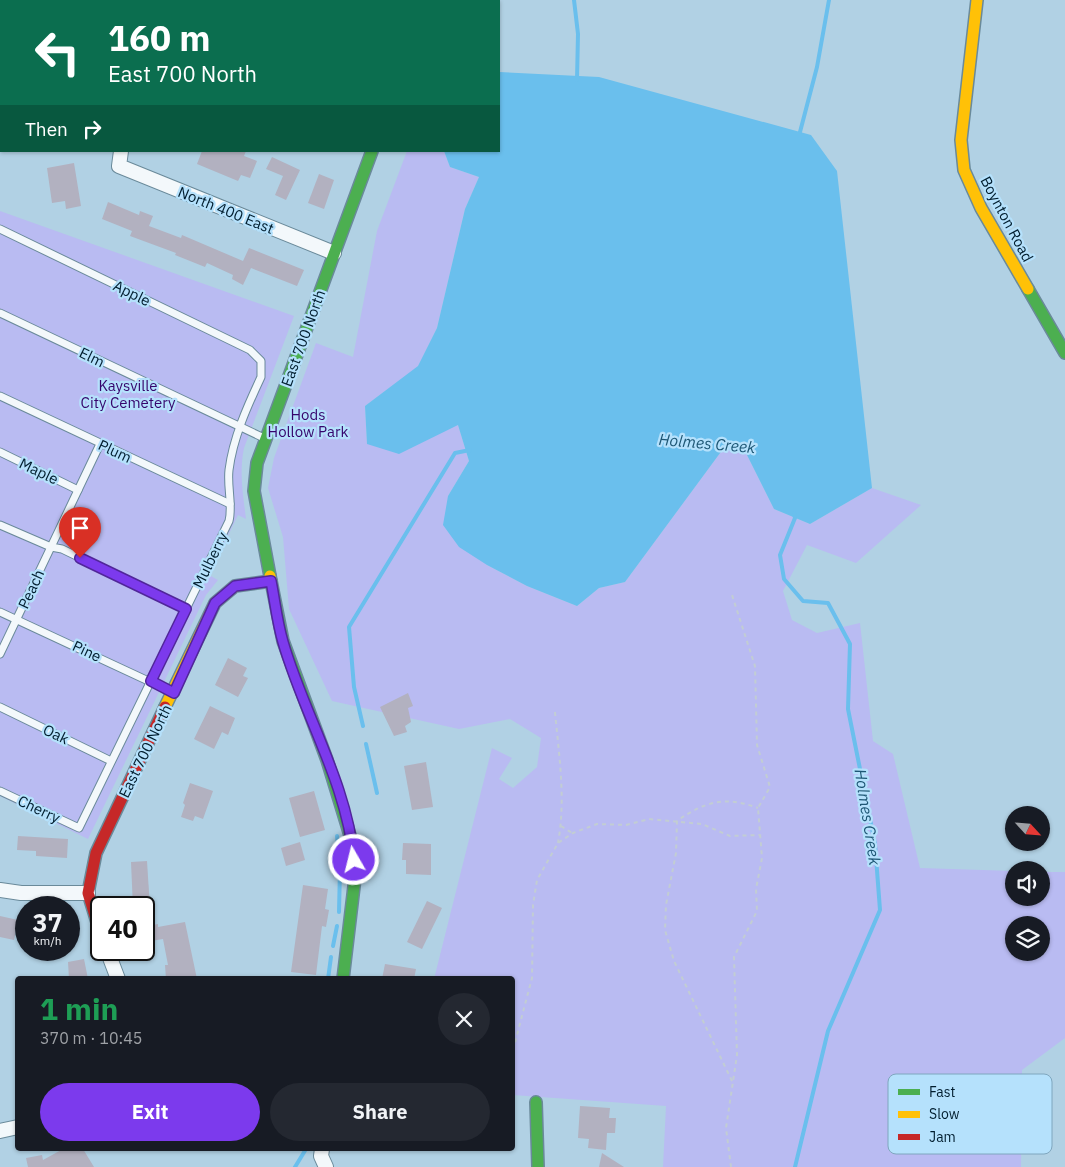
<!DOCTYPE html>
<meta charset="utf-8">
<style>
:root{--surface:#171b24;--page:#242831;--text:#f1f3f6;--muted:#9ea1a6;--accent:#7c3aed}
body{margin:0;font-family:"IBM Plex Sans",sans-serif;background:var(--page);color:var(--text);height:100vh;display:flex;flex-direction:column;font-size:19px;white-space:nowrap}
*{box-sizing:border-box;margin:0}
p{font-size:16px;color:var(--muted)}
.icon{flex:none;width:28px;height:28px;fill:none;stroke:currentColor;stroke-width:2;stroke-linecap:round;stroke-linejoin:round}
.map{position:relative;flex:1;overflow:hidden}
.side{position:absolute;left:15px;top:976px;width:500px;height:175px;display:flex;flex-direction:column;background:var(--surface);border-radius:5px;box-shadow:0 1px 4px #0004}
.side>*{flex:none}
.banner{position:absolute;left:0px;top:0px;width:500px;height:152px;box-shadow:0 1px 4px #0004;background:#0b6e4f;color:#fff;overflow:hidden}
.needle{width:32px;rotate:116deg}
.controls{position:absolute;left:1005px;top:806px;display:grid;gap:10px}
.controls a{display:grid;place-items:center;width:45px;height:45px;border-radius:50%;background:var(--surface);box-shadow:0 1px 4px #0004;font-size:25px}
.speed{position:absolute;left:15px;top:896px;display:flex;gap:10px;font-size:25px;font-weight:700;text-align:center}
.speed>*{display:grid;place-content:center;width:65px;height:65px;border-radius:50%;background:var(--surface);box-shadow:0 1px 4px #0004;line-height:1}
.speed small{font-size:12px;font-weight:400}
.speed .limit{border:2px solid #111;border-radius:8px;background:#fff;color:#111}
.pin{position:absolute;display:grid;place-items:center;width:42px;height:42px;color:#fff;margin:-51px -21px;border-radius:50% 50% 50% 0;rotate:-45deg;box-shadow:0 0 5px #0007}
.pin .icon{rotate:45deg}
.me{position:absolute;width:55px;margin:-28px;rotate:352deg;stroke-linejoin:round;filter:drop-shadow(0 0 4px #0008)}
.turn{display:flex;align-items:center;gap:18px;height:105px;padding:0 25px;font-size:22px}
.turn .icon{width:65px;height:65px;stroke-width:2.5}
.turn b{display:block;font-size:35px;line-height:42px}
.then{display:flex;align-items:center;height:48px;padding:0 25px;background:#0003;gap:10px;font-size:19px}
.round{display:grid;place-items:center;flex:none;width:52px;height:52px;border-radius:26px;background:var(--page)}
.summary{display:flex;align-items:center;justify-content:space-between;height:85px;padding:0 25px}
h1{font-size:30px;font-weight:800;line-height:38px;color:#1e9e55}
.cta{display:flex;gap:10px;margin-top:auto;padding:10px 25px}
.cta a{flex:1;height:58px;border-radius:30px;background:var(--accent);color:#fff;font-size:20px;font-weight:800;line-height:58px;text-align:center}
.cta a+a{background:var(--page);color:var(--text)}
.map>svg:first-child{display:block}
.green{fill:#b9bbf2;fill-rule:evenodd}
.water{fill:#6abfed}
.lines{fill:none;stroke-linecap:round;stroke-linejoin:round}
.stream{stroke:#6abfed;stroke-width:4}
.building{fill:#b2b1c0}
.lane-casing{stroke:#6a8a9a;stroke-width:9}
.street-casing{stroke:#6a8a9a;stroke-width:16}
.fast-casing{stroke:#6a8a9a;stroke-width:14}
.slow-casing{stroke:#6a8a9a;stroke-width:14}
.jam-casing{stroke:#6a8a9a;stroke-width:14}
.path{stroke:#c2cdd3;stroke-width:2;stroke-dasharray:4 4;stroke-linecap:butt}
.lane{stroke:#f3f8fb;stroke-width:7}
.street{stroke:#f3f8fb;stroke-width:14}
.fast{stroke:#4caf50;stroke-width:11}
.slow{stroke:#ffc107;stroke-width:11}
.jam{stroke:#c62828;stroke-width:11}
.route-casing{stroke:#51269a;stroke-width:12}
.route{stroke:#7c3aed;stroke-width:9}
.labels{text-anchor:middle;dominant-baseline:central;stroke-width:4.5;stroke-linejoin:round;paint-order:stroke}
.street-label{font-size:15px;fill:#001d2e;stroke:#b5e1fc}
.park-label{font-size:15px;fill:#36056c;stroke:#b5e1fc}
.water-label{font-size:16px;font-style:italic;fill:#1e5775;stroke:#b5e1fc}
.key{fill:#b5e1fc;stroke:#7fa6be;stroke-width:1}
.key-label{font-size:14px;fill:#001d2e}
</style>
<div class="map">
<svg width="1065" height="1167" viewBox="0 0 1065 1167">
<rect width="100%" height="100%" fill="#b1d1e4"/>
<g class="green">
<path d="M407 151H444L450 167 479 177 465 209 437 328 418 367 365 406 367 444 458 425 469 461 448 496 487 565 527 586 577 606 599 588 625 582 723 449 746 453 774 509 810 524 872 488 921 505 856 563 807 545 783 591 792 620 817 633 860 623 873 741 893 754 920 868 1014 871V898H1041V872H1065V1038L1022 1070 1021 1167H663L666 1106 513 1095 512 979H434L492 748 512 758 499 779 513 788 537 767 541 738 510 719 459 729 332 701 289 609 283 537 268 488 274 458 316 343 353 357 377 231ZM1014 925H1041V952H1014Z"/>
<path d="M0 211 294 316 244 448C239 473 243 494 246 519L238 515 209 575 218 580 206 595 88 839 0 796Z"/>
</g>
<polygon class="water" points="499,72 599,77 811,135 837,171 872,488 810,524 774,509 746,453 723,449 625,582 599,588 577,606 527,586 487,565 459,547 443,525 448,496 469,461 458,425 399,454 367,444 365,406 418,366 437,328 465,209 479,177 450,167 444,151 499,151"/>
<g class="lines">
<g class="stream">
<polyline points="574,0 578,34 577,80"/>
<polyline points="800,132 817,67 829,0"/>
<polyline points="794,513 795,518 780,555 784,579 803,601 828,603 850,644 848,709 875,844 880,910 828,1031 795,1167"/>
<polyline points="363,726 354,687 349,627 455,453 470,450"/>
<polyline points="366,744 377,793"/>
<polyline points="337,836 340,869 339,912"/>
<polyline points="333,946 337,926"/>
<polyline points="328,979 331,957"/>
<polyline points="295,1167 306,1149"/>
</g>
</g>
<g class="building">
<polygon points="202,151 246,151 244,156 257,161 250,178 241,175 238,181 197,164"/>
<polygon points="272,157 300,170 286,200 275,195 283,176 266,169"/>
<polygon points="74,163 81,206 66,209 65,201 52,203 47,168"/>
<polygon points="319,174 334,180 324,209 308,203"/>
<polygon points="108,202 139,215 140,211 153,216 149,226 181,238 182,235 243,261 249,248 304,270 297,286 251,268 243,285 232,279 233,275 207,263 205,267 175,255 176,253 130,236 132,231 102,219"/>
<polygon points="228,658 247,668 243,676 248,678 238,697 215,685"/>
<polygon points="408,693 413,706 408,708 411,722 405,726 407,732 394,736 380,707"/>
<polygon points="210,706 235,718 228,735 222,732 214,749 194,739"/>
<polygon points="426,762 433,807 412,810 404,766"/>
<polygon points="190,783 213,791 203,819 195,816 193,821 181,817 185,805 183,803"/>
<polygon points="314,791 325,830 300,837 289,798"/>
<polygon points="18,836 68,839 67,858 36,856 36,851 17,850"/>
<polygon points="300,842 305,860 286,866 281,848"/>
<polygon points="403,843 431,844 431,875 406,874 406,860 402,860"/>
<polygon points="147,861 150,908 133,908 131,862"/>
<polygon points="303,885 328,889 325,909 329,910 326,927 322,926 316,975 291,972"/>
<polygon points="427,901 442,908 422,949 407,942"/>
<polygon points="0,916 18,920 14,940 0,937"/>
<polygon points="185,922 197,979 166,979 165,965 168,965 163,939 151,941 148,926 158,924 158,927"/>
<polygon points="84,959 88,979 69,979 68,962"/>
<polygon points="385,964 416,969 414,979 382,979"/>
<polygon points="580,1106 610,1108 609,1118 616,1118 615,1133 607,1133 606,1150 588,1148 589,1139 578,1138"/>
<polygon points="63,1149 83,1149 94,1167 28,1167 26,1158 42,1155 43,1160"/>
<polygon points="602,1153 624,1167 599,1167"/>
</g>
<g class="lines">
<g class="lane-casing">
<g id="lane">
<path d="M0 229 250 350 261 361V377C247 407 233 438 229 470 227 487 233 505 229 521L79 828 0 791"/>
<polyline points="0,313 264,438"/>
<polyline points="0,396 230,504"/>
<polyline points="0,452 78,490"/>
<polyline points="0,525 51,547 62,549 186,609"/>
<polyline points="0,612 172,692"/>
<polyline points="0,654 100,444"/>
<polyline points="0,707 111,761"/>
</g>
</g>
<g class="street-casing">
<g id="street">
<polyline points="236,0 237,1"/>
<polyline points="172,1 176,0"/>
<polyline points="426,1 427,0"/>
<polyline points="121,151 119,166 334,253"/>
<polyline points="0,890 21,893 88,893"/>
<polyline points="107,950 118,979"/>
<polyline points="0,1131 18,1127"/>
<polyline points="322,1149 321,1156 326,1167"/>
</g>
</g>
<g class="fast-casing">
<g id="fast">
<polyline points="1028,289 1065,353"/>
<polyline points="270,576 254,491 257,463 372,151"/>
<polyline points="271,581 283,641 327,760 352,842 355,878 343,979"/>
<polyline points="536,1102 538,1167"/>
</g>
</g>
<g class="slow-casing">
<g id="slow">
<polyline points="977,0 961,140 964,170 981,208 1028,289"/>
<polyline points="165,707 215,603 235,586 271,581 270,576"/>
</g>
</g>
<g class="jam-casing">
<polyline id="jam" points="101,935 88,893 96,853 165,707"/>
</g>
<g class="path">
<path d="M555 712C559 756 566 799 558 843"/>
<polyline points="561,826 572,833"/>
<polyline points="513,1050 532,978 533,905 537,880 558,843 573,833 597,824 626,825 649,819 702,824 730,836 760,835"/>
<path d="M732 1081 674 961 665 930 666 905 676 853 677 821C705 801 726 796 758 808"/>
<polyline points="731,1167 726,1128 737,1055 734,957 757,911 756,889 762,858 758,808 770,787 757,745 755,666 732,595"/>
</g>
<use href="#lane" class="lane"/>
<use href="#street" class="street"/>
<use href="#fast" class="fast"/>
<use href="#slow" class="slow"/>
<use href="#jam" class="jam"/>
</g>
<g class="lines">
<g class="route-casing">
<path id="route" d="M80 558 186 609 151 681 174 693 215 603 235 586 271 581C275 601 277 622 283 642 304 715 347 783 354 860"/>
</g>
<use href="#route" class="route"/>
</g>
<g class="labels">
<g class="street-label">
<text transform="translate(226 210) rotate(22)">North 400 East</text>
<text transform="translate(1007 219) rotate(62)">Boynton Road</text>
<text transform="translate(132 293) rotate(26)">Apple</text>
<text transform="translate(303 338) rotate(-70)">East 700 North</text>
<text transform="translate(92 357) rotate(26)">Elm</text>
<text transform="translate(115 451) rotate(25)">Plum</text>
<text transform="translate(39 471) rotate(26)">Maple</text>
<text transform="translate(210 560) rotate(-64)">Mulberry</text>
<text transform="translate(31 589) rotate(-65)">Peach</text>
<text transform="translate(87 651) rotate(25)">Pine</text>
<text transform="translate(56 734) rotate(26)">Oak</text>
<text transform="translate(145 751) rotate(-64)">East 700 North</text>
<text transform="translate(39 809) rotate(25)">Cherry</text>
</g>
<g class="park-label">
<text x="128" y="385">Kaysville<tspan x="128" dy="17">City Cemetery</tspan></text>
<text x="308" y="414">Hods<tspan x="308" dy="17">Hollow Park</tspan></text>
</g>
<g class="water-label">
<text transform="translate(707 443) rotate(5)">Holmes Creek</text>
<text transform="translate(868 817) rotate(81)">Holmes Creek</text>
</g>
</g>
<rect x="888" y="1074" width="164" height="80" rx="8" class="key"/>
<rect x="898" y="1089" width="22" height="6" fill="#4caf50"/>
<rect x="898" y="1111" width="22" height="7" fill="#ffc107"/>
<rect x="898" y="1134" width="22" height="6" fill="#c62828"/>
<g class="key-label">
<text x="929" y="1097">Fast</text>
<text x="929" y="1119">Slow</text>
<text x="929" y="1142">Jam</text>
</g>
</svg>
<div class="controls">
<a><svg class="needle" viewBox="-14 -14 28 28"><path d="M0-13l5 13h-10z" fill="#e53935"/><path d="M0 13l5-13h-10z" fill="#9ea1a6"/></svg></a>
<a><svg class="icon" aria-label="sound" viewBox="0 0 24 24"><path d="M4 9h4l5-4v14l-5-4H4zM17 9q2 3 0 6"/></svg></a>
<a><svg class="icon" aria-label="layers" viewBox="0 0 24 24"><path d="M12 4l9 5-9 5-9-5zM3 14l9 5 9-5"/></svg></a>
</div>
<div class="speed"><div>37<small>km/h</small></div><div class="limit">40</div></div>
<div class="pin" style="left:80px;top:558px;background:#d93025"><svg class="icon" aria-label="arrive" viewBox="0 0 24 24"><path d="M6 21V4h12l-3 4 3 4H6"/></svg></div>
<svg class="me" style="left:354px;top:860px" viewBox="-20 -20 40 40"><circle r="17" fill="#7c3aed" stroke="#fff" stroke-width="3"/><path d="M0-11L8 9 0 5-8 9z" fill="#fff"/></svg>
<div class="banner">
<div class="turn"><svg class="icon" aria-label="left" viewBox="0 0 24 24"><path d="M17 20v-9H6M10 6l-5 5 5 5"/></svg><div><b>160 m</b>East 700 North</div></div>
<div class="then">Then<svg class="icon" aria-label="right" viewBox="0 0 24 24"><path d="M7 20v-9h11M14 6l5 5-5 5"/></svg></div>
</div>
<section class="side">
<div class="summary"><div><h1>1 min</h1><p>370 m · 10:45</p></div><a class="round"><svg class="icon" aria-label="close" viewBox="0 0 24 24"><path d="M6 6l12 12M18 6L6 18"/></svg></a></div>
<div class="cta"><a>Exit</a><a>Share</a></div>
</section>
</div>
